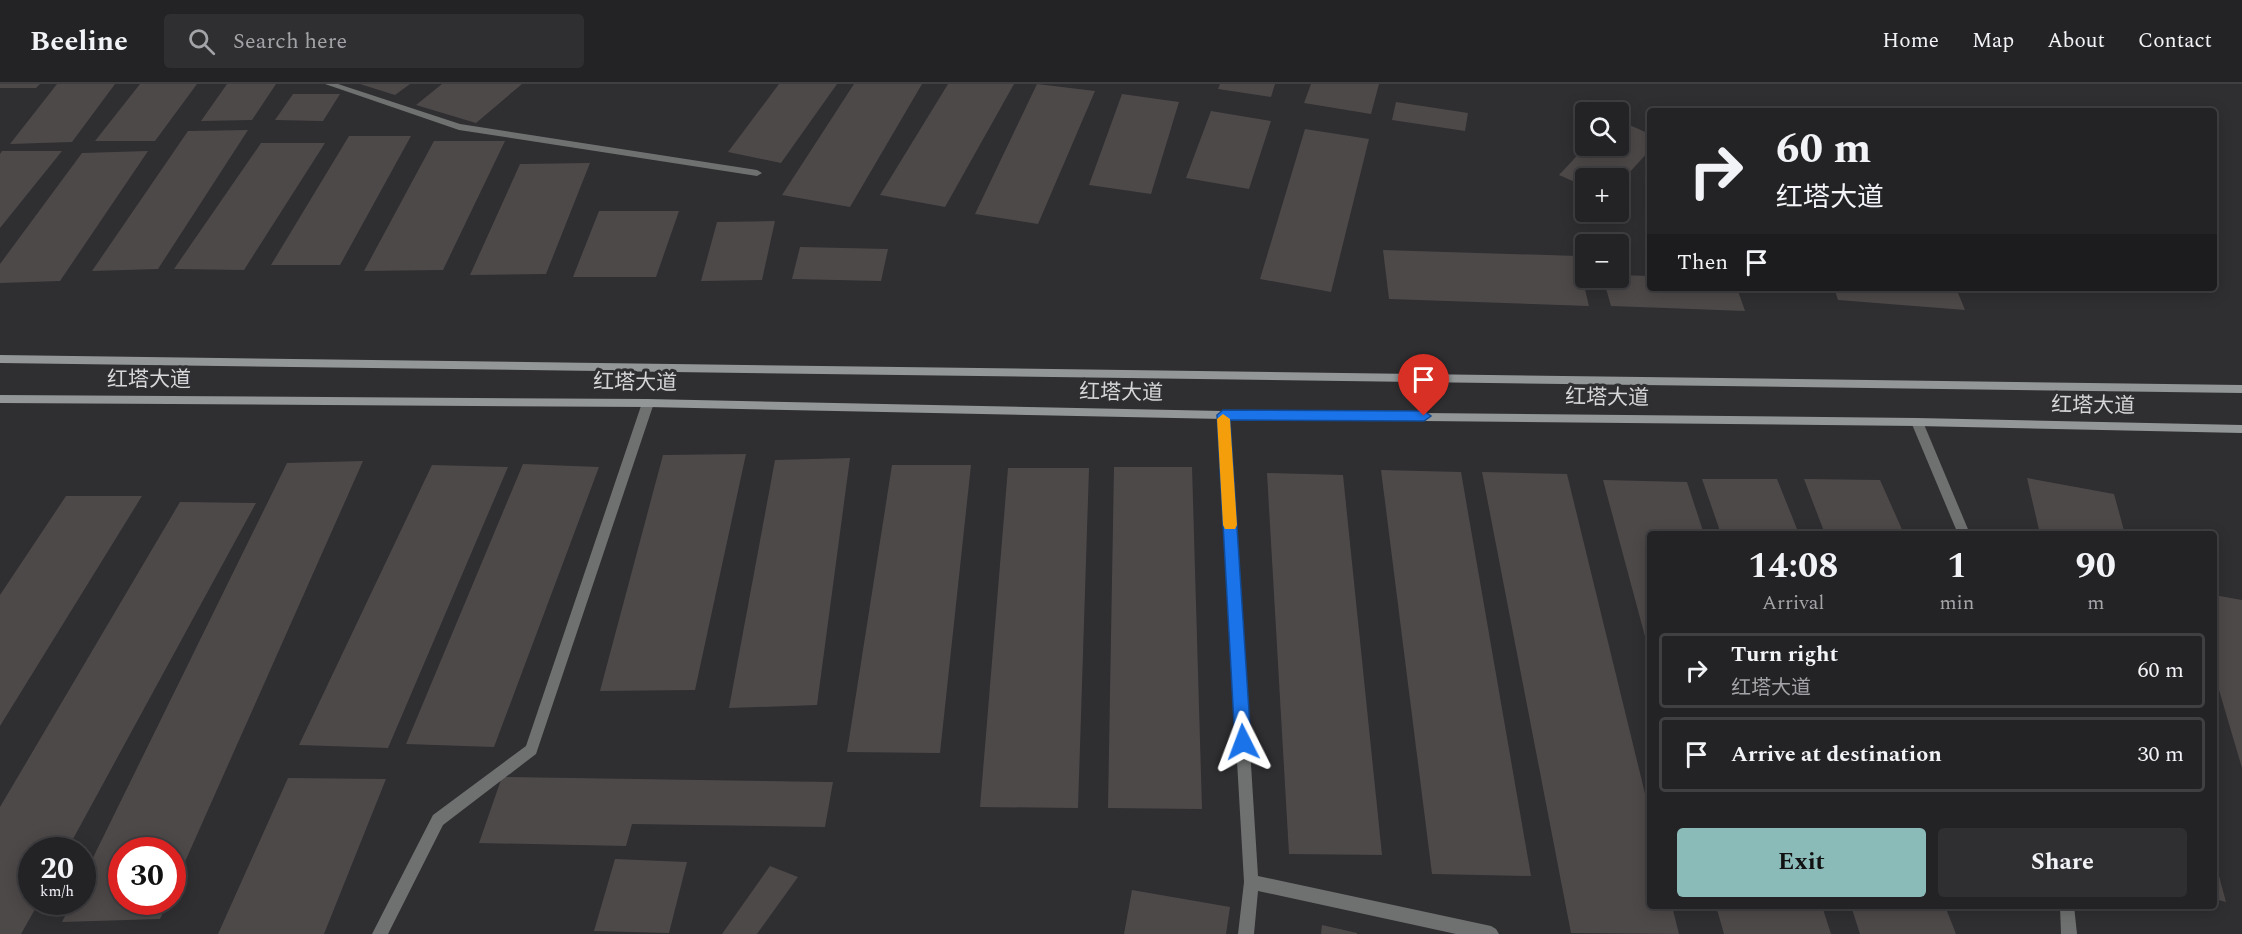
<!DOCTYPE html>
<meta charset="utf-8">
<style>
:root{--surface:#232225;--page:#2f2f32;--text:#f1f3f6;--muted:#a3a4a7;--line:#403f42;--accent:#8bbbb9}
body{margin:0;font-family:Spectral,"Noto Sans SC",serif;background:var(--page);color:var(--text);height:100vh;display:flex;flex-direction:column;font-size:22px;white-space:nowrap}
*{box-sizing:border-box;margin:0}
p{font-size:20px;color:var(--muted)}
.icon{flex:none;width:33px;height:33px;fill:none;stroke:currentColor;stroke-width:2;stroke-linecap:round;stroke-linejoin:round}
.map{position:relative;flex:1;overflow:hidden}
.side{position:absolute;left:1647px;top:447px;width:570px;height:378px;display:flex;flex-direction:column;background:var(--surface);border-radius:6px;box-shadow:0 3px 15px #0003,0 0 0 2px var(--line)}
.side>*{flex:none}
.banner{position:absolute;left:1647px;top:24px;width:570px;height:183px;border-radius:6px;box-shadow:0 3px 15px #0003,0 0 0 2px var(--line);background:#232225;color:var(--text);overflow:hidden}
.tools{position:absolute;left:1575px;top:18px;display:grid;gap:12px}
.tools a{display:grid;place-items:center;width:54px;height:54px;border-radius:6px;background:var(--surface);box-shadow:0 3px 15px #0003,0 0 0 2px var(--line);font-size:30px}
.speed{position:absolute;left:18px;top:753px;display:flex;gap:12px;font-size:30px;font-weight:700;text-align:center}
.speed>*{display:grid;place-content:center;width:78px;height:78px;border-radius:50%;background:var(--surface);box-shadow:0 3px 15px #0003,0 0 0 2px var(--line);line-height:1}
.speed small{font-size:15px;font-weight:400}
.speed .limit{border:9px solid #d22;background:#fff;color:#111}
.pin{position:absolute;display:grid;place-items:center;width:51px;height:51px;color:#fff;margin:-62px -26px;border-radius:50% 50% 50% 0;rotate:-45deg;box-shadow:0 0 6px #0007}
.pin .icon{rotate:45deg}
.me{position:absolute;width:66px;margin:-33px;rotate:357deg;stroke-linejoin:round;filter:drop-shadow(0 0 4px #0008)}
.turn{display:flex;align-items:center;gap:21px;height:126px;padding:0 30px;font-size:27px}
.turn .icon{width:78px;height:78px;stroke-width:2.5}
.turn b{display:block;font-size:42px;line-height:51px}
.then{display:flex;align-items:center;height:57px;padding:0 30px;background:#0003;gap:12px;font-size:22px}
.eta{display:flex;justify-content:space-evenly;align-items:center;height:102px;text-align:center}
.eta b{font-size:36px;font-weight:700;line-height:42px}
.primary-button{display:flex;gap:12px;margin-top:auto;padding:12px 30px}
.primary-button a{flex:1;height:69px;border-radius:6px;background:var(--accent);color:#111;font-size:24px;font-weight:700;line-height:69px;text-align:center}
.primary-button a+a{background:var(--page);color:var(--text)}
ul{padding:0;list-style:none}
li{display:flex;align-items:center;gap:18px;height:75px;margin:0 12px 9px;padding:0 18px;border:3px solid var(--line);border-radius:6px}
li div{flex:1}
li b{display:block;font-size:22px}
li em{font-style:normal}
header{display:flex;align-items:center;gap:36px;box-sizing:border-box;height:84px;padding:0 30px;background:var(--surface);border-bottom:2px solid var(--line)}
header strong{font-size:28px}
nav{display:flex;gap:33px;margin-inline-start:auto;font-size:21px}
.search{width:420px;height:54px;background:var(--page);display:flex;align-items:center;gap:15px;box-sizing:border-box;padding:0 21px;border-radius:6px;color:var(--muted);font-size:22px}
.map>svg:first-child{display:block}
.building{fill:#4e4949}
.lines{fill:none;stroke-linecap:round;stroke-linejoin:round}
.street{fill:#6f7171;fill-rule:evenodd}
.secondary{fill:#939797;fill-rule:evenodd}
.route{fill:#1a73e8;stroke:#114b97;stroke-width:1.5}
.slow{fill:#f59e0b}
.labels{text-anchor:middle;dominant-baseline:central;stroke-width:6;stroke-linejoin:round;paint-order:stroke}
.street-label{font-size:21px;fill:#d6d5d7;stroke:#2f2e31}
</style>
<header>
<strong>Beeline</strong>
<div class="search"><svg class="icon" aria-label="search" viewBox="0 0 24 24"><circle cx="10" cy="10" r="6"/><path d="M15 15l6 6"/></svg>Search here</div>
<nav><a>Home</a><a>Map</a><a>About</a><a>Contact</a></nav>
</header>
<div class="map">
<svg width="2242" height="850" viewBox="0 0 2242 850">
<rect width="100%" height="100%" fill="#2f2e31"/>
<g class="building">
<polygon points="0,0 40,0 36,4 0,4"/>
<polygon points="57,0 115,0 72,58 10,60"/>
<polygon points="140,0 197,0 155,57 95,57"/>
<polygon points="227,0 276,0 252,36 201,37"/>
<polygon points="360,0 410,0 395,11"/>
<polygon points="442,0 522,0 476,39 416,21"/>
<polygon points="779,0 837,0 781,79 728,68"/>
<polygon points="854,0 922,0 850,123 782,111"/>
<polygon points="948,0 1014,0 945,123 880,111"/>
<polygon points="1037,0 1095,7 1038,140 975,130"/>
<polygon points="1220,0 1275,0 1271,13 1218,5"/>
<polygon points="1311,0 1379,0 1371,30 1304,19"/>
<polygon points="293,10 340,10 323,37 275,36"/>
<polygon points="1122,10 1179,18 1151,110 1089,101"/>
<polygon points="1396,18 1468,29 1465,47 1392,36"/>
<polygon points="1211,27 1271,37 1249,105 1186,94"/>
<polygon points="1618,36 1650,50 1650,66 1618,101 1618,94 1586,94 1586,103 1559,91 1586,62 1618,62"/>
<polygon points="1305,45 1369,55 1331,208 1260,195"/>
<polygon points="248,46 158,185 92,187 188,47"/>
<polygon points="349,52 411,52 340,181 271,181"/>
<polygon points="434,57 505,57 443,186 364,187"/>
<polygon points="261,59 325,59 244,186 174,185"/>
<polygon points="2,67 62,67 0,144 0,70"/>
<polygon points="148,67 60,197 0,199 0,180 82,69"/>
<polygon points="590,79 546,190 470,191 520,80"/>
<polygon points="599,127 679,127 656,193 573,193"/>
<polygon points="775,137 762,196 701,197 717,138"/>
<polygon points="800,163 888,165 881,197 792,195"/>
<polygon points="1383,166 1577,172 1589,222 1389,215"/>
<polygon points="1618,191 1650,192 1650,204 1737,204 1745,227 1611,222 1603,194 1618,194"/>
<polygon points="1834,204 1956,204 1965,226 1838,216"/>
<polygon points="746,370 695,606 600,607 663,371"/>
<polygon points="850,374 817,621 729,624 775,376"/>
<polygon points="363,377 172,807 172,766 122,766 122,818 168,818 160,835 62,838 72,818 82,818 82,796 287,379"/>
<polygon points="523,380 599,383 494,663 406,660"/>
<polygon points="432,381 508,383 388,664 299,661"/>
<polygon points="892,381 971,381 940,669 847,668"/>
<polygon points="1114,383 1192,383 1202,725 1108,724"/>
<polygon points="1008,384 1089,384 1078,724 980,723"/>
<polygon points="1381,386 1461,388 1531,792 1432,790"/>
<polygon points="1482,388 1567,390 1650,730 1650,822 1672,822 1679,850 1571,849"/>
<polygon points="1267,389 1343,391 1382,771 1289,770"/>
<polygon points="2027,394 2114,410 2125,450 2040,450"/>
<polygon points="1702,395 1777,395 1799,450 1721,450"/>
<polygon points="1804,395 1880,396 1904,450 1825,450"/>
<polygon points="1603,396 1687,398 1704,450 1650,450 1650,571"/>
<polygon points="66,412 142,412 0,642 0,511"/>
<polygon points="180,418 256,419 67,766 32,766 32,818 39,818 21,850 0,850 0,723"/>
<polygon points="2214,511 2242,516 2242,684 2214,589"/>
<polygon points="502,693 833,698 825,743 632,740 626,762 479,759"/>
<polygon points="288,694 386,695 324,850 218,850"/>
<polygon points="615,775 687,778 669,849 594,847"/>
<polygon points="2214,777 2215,777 2226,818 2214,815"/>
<polygon points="770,782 798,793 757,850 722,850"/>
<polygon points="1132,806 1230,823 1226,850 1124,850"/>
<polygon points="1716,822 1822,822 1831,850 1724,850"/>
<polygon points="1851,822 1945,822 1956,850 1860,850"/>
<polygon points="1322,841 1357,849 1357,850 1321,850"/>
</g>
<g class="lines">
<g class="street">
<polygon points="325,0 338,0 460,40 757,86 762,89 757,92 459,46"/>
<polygon points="648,315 654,319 536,670 443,741 388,850 372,850 433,731 526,662 642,319"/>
<polygon points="1223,327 1229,331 1258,792 1491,842 1496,845 1499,850 1456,850 1258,807 1254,850 1238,850 1244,798 1217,331"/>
<polygon points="1917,334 1923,338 1970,450 1958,450 1911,338"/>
<polygon points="2060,822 2074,822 2077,850 2061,850"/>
</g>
<g class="secondary">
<polygon points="0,271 2242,301 2242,309 0,279"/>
<polygon points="0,311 648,315 1223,327 1917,334 2242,341 2242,349 1917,342 1223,335 648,323 0,319"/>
</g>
</g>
<polygon class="route" points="1223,326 1424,327 1431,332 1424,337 1230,336 1251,658 1248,663 1243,665 1237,663 1235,658 1217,331"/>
<polygon class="slow" points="1223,330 1230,335 1237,441 1235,445 1225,445 1223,441 1217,335"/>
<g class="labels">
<g class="street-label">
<text x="149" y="296">红塔大道</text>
<text transform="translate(635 299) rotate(1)">红塔大道</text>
<text transform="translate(1121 309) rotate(1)">红塔大道</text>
<text transform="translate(1607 314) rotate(1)">红塔大道</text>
<text transform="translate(2093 322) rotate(1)">红塔大道</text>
</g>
</g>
</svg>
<div class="tools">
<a><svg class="icon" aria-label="search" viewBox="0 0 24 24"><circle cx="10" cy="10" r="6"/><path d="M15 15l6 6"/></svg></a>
<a>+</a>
<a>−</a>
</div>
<div class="speed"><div>20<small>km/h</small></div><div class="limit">30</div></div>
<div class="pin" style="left:1424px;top:332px;background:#d93025"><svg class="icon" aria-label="arrive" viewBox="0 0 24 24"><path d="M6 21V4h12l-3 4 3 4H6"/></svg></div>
<svg class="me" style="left:1243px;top:658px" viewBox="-20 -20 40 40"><path d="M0-17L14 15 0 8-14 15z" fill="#1a73e8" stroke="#fff" stroke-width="4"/></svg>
<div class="banner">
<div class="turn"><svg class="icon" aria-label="right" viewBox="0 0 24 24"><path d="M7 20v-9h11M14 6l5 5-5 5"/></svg><div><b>60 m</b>红塔大道</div></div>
<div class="then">Then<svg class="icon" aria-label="arrive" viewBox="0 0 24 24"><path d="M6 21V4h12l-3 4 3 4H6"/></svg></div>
</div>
<section class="side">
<div class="eta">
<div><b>14:08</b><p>Arrival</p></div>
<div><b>1</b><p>min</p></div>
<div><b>90</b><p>m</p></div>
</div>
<ul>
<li><svg class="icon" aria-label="right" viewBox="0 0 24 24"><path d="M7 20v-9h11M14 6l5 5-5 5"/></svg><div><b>Turn right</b><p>红塔大道</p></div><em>60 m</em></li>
<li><svg class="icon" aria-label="arrive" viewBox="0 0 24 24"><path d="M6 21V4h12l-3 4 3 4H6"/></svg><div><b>Arrive at destination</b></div><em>30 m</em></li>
</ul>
<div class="primary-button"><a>Exit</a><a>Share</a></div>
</section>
</div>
